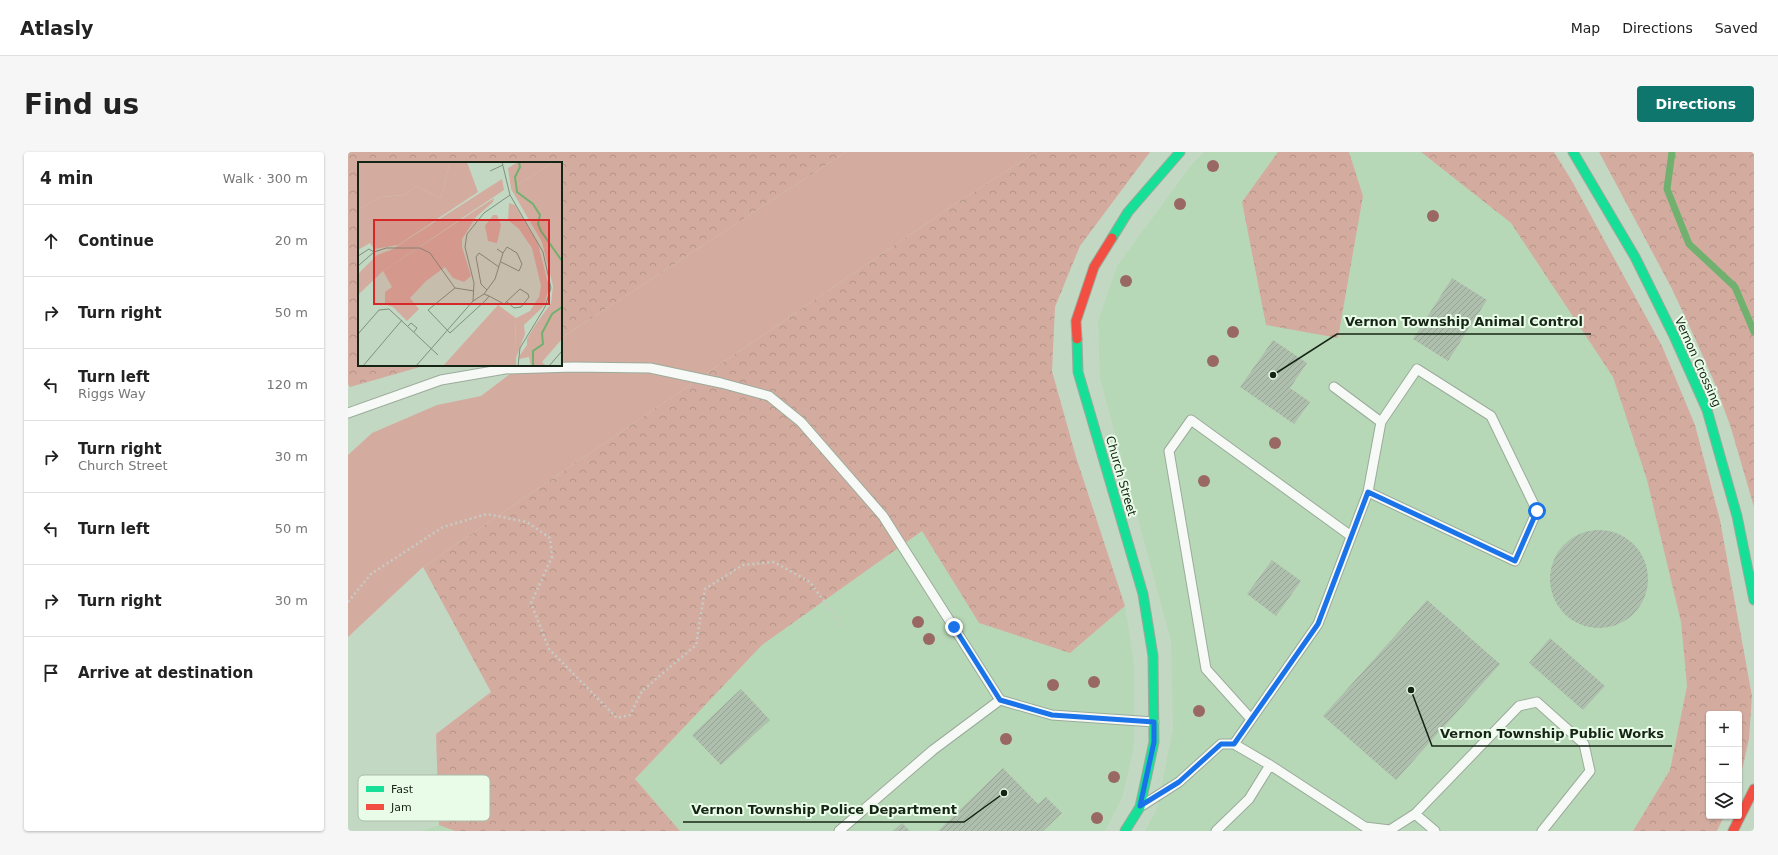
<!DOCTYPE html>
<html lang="en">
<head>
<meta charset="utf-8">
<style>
	body { margin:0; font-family:"DejaVu Sans",sans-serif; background:#f6f6f6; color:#222 }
	.controls { position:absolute; right:12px; bottom:12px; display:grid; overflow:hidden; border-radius:4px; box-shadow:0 1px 3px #0004 }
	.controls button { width:36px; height:36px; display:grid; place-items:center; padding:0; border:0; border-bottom:1px solid #e0e0e0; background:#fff; color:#222; font:20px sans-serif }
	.stop { position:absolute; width:12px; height:12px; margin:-9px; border:3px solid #1a73e8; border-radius:50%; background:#fff }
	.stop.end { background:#1a73e8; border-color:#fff; box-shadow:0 1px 4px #0008 }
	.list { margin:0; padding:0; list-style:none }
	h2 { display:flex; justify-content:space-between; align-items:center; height:52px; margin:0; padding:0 16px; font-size:17px }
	h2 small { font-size:13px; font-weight:400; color:#767676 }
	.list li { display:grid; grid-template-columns:26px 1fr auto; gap:12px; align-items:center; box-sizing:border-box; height:72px; padding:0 16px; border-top:1px solid #e0e0e0 }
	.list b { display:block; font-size:15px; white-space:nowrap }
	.list p { margin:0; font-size:13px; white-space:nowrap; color:#767676 }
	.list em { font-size:13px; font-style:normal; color:#767676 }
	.icon { flex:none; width:22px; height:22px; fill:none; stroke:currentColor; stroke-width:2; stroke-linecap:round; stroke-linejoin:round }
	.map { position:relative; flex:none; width:1406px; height:679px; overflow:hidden; border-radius:4px }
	header { display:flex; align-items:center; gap:24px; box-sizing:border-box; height:56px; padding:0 20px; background:#fff; border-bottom:1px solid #e0e0e0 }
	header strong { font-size:19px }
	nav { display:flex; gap:22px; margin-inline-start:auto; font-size:14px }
	.intro { display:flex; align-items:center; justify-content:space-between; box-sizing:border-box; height:96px; padding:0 24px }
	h1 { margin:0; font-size:28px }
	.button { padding:10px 18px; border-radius:4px; background:#0f766e; color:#fff; font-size:14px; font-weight:700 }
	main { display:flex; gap:24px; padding:0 24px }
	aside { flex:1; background:#fff; border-radius:4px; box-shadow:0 1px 3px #0004 }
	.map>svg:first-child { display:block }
</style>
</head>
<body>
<header>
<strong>Atlasly</strong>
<nav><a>Map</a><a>Directions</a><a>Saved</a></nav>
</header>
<div class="intro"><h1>Find us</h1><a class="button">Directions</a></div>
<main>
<aside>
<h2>4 min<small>Walk · 300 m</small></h2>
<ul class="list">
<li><svg class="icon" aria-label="ahead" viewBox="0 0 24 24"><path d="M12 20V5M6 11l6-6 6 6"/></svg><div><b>Continue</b></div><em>20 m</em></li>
<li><svg class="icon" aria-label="right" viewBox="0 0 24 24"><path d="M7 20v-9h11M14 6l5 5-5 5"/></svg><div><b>Turn right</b></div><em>50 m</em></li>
<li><svg class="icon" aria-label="left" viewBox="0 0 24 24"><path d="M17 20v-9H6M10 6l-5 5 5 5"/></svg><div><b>Turn left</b><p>Riggs Way</p></div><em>120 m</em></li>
<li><svg class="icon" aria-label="right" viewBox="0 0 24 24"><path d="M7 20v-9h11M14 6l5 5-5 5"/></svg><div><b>Turn right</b><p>Church Street</p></div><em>30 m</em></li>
<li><svg class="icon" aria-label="left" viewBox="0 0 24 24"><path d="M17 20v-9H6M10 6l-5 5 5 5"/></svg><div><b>Turn left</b></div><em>50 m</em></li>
<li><svg class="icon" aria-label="right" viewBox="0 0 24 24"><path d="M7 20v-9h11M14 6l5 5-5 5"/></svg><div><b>Turn right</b></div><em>30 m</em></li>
<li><svg class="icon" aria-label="arrive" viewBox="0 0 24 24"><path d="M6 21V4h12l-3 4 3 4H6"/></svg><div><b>Arrive at destination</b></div></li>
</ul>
</aside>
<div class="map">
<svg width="1406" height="679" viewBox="0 0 1406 679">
	<defs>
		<pattern id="forest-crowns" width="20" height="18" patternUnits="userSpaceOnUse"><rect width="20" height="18" fill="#d4ac9f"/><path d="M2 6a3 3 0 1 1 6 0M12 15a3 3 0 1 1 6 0" fill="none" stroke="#b59488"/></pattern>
		<pattern id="building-hatch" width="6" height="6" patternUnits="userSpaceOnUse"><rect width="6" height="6" fill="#afbfae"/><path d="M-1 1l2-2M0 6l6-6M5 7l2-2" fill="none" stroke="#96a495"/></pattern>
	</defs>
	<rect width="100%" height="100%" fill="#c3d8c3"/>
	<path fill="#b7d8b6" d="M856 0H1073L1163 71 1265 225 1299 328 1333 470 1339 534 1322 618 1285 679H797L809 657 825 576 823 489 752 226 750 169 769 114 844 12Z
		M574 378 631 471 722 500 777 454 786 511V595L774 646 757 679H332L287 627 414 493Z
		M91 673 107 679H74Z"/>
	<path fill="#d4ac9f" d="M498 0H688L601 56 75 415 0 485V303L24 281 89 253 133 244 174 213H213V186Z"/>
	<path fill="url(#forest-crowns)" d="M0 0H498L213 186V11H11V213H79L2 235 0 232Z
		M688 0H802L732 94 707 155 704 219 728 305 777 454 722 501 631 471 574 379 414 493 287 627 332 679H107L91 673 88 582 143 540 75 415 601 56Z
		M930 0H1001L1015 44 990 186 918 173 894 50Z
		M1073 0H1206L1224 29 1314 194 1347 273 1372 368 1404 544 1401 587 1391 631V562H1361V664H1376L1369 679H1285L1322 618 1339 534 1333 470 1299 328 1265 225 1163 71Z
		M1251 0H1406V355L1382 273 1365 227 1345 182 1324 137Z"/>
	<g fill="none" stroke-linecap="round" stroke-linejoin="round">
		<path stroke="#70b170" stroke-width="7" d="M1324 0 1319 37 1341 92 1387 135 1406 180"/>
	</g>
	<path fill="url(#building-hatch)" d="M1104 126 1139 148 1100 209 1065 187Z
		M925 188 959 211 942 236 962 250 946 272 892 235Z
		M1202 427a49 49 0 1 1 98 0a49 49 0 1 1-98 0Z
		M924 408 953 429 928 464 899 442Z
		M1079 448 1152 512 1048 628 975 564Z
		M1202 486 1257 534 1235 558 1181 511Z
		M393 537 422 568 373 613 344 583Z
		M655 616 690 652 698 645 714 661 695 679H590Z
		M554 671 562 679H545Z"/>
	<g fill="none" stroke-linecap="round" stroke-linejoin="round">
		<g stroke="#9bab9b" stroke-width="11">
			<path id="lane" d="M0 261 93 228 157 217 225 215 302 216 373 231 421 244 453 270 535 364 652 548 704 563 806 570
				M1020 340 1167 409 1189 359 1143 264 1069 217 1033 270
				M903 567 858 517 821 299 843 268 1003 384
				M886 592 970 472 1020 340 1033 270 986 235
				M922 613 1017 675 1042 678 1067 662 1171 554 1189 550 1236 592 1242 619 1194 679
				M795 653 831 630 873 592H886L922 613 901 647 868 679
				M1067 662 1087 679
				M491 679 585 598 652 548"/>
		</g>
		<g stroke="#9bab9b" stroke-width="11">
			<path id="fast" d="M1225 0 1287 105 1326 184 1359 258 1389 364 1406 448
				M764 86 780 60 832 0
				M729 187 730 220 795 442 805 504 806 590 792 655 777 679"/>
		</g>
		<g stroke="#9bab9b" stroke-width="11">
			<path id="jam" d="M729 187 728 169 746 115 764 86
				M1385 679 1406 637"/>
		</g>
		<path stroke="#c6cbc6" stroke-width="2.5" stroke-dasharray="2 3" stroke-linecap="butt" d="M0 450 23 422 95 375 139 362 179 370 202 386 204 405 183 451 201 497 269 566 282 563 294 539 348 493 357 437 395 413 426 410 462 430 495 475"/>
		<use href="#lane" stroke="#f6f9f6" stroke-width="9"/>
		<use href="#fast" stroke="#16e098" stroke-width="9"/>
		<use href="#jam" stroke="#f24e42" stroke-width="9"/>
	</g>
	<g fill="#9a6864">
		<circle cx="865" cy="14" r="6"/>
		<circle cx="832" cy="52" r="6"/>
		<circle cx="1085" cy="64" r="6"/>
		<circle cx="778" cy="129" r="6"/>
		<circle cx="885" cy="180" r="6"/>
		<circle cx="865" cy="209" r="6"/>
		<circle cx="927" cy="291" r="6"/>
		<circle cx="856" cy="329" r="6"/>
		<circle cx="570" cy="470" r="6"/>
		<circle cx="581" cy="487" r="6"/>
		<circle cx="746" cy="530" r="6"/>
		<circle cx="705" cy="533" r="6"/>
		<circle cx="851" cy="559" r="6"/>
		<circle cx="658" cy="587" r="6"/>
		<circle cx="766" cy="625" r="6"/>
		<circle cx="749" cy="666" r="6"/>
	</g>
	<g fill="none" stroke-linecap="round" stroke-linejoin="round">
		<path stroke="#1a73e8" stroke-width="5" d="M606 475 652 548 704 563 806 570V590L792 654 831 630 873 592H886L970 472 1020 340 1167 409 1189 359"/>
	</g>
	<g text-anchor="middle" stroke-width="4" stroke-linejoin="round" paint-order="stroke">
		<g font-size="12" fill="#162416" stroke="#e9fce8">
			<text transform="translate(1350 210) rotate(66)" y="4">Vernon Crossing</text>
			<text transform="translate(773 324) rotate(74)" y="4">Church Street</text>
		</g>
	</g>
	<g transform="translate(10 10)">
		<rect width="204" height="204" fill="#c3d8c3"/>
		<path d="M160 0H195L153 27 150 6ZM144 17 146 28 25 109 0 133V112L19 93 33 88ZM140 143 158 156 157 186 150 198 143 204H85Z" fill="#d4ac9f"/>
		<path d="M92 0H109L120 30 40 83 16 87 12 81 0 88V48L22 35 47 33 57 24 83 36ZM195 0H204V177L184 200 188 204H173L171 195 161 197 162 193 169 183V177L176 165 193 141 195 124 184 80 153 27ZM136 36 135 40 118 55 104 77V85L113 114 106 120 95 116 87 105 68 119 52 136 61 147 49 159 35 145 27 142V130L34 125 25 109ZM151 41 157 43 180 82 191 125 186 144 166 163 167 172 158 196V204H143L157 186 158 156 172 149 181 135 183 124 174 86 161 67 150 58ZM135 53H139L143 63 139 81 130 79 127 64Z" fill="#d4ac9f"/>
		<path d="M0 0H92L83 36 57 24 47 33 22 35 0 48Z" fill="#d4ac9f"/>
		<path fill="none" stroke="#70b170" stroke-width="2" d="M161 0 162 5 157 15 159 30 175 42 182 53 180 62 183 69 204 99M204 100V121M175 204V189L185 182 184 171 194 152 204 145"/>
		<path fill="none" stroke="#7e907e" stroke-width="1" d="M144 0 152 33 185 90 193 126 187 145 162 186 160 204M132 9 145 3M0 94 11 87 16 90M143 100 161 109 164 102 159 91 149 85 145 91M0 104 16 90 28 86H62L72 91 97 126 116 129M97 126 70 148 92 171 128 138 131 134 126 132M129 128 123 122 118 95 121 91 141 105M131 134 146 142 162 127 170 132 171 135 163 145 156 146 149 140M115 139 126 132 137 117 145 91 139 87M50 164 53 161 59 166 56 170M0 172 21 148 31 147 80 193M5 204 44 158M58 204 115 139 116 121 107 85 109 72 126 51 152 33M191 204 204 189"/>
		<path fill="#d62828" fill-opacity="0.15" stroke="#d62828" stroke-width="2" d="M16 58H191V142H16Z"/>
		<rect width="204" height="204" fill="none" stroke="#162416" stroke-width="2"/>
	</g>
	<rect x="10" y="623" width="132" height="46" rx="6" fill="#e9fce8" stroke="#aabba9" stroke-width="1"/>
	<rect x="18" y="634" width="18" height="6" fill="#16e098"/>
	<rect x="18" y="652" width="18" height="6" fill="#f24e42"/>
	<g font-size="11" fill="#162416">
		<text x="43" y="641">Fast</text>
		<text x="43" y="659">Jam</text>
	</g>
	<path fill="none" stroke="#162416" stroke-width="1.5" d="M925 223L989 182H1243M1063 538L1084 594H1324M656 641L616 670H335"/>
	<g fill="#162416" stroke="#e9fce8" stroke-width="1.5">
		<circle cx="925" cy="223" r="4"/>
		<circle cx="1063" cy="538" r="4"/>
		<circle cx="656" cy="641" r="4"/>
	</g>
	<g font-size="13" text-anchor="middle" font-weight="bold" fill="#162416" stroke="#e9fce8" stroke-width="4" stroke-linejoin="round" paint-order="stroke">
		<text x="1116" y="174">Vernon Township Animal Control</text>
		<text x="1204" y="586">Vernon Township Public Works</text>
		<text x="476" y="662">Vernon Township Police Department</text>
	</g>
</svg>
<div class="controls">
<button>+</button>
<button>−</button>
<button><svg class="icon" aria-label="layers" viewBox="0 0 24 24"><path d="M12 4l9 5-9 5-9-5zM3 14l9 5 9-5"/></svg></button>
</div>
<div class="stop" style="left:1189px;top:359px"></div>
<div class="stop end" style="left:606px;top:475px"></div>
</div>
</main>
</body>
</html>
